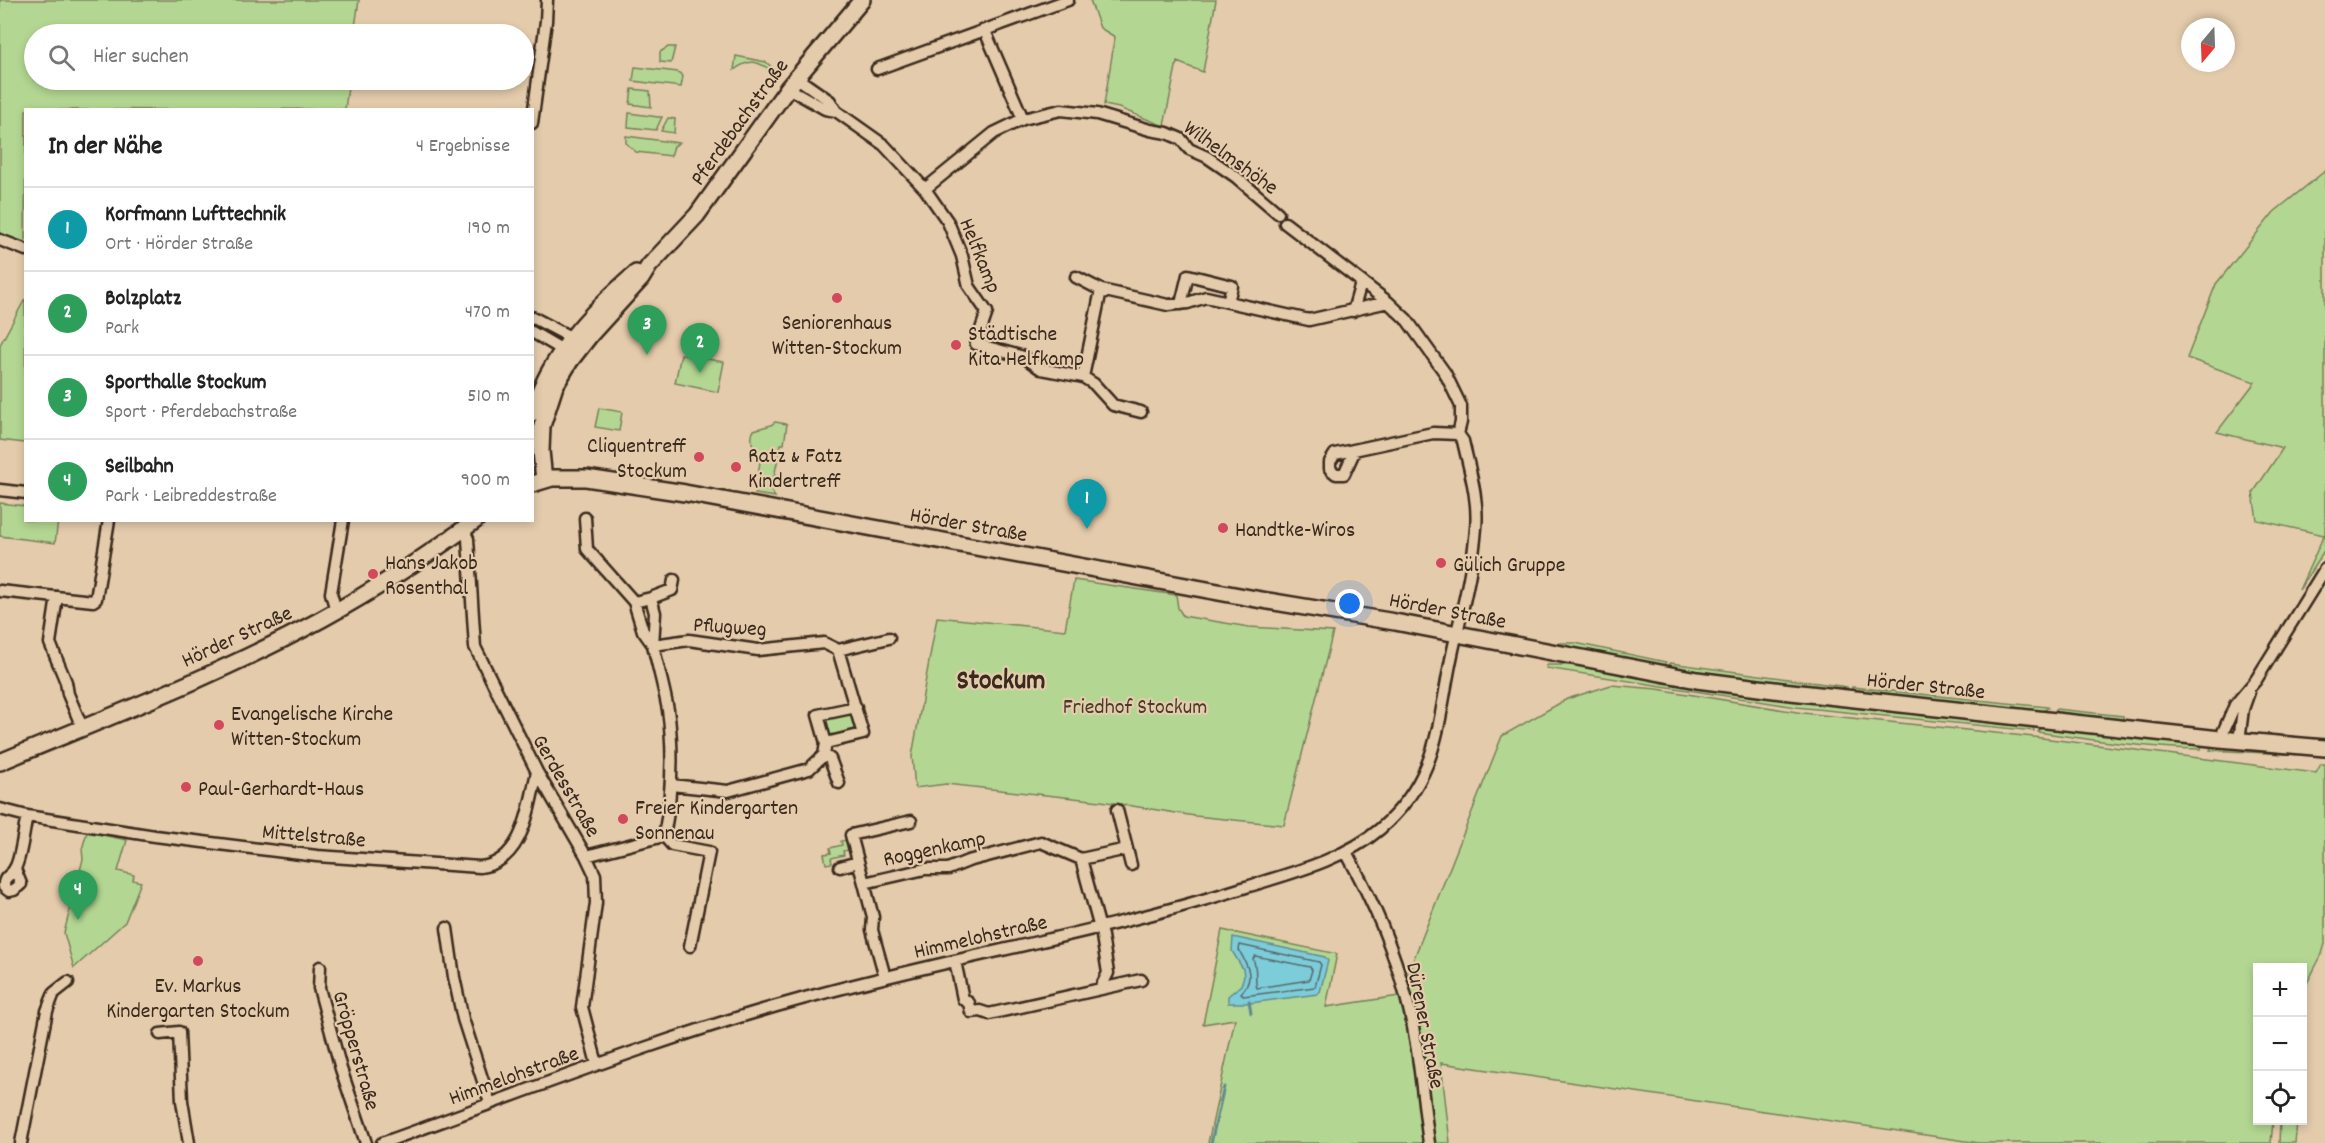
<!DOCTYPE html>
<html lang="de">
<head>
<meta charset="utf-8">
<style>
	body { margin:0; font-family:Dekko,sans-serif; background:#f2f2f2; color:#222 }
	.controls { position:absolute; right:18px; bottom:18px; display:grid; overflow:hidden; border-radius:0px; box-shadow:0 3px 9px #0003 }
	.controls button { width:54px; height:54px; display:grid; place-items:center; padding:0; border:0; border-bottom:2px solid #e0e0e0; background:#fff; color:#222; font:30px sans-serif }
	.compass { position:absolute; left:2181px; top:18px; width:54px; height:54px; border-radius:50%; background:#fff; box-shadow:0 3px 9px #0003; rotate:199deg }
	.you { position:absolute; left:1350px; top:604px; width:21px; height:21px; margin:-15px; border:4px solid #fff; border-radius:50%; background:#1a73e8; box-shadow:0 0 0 9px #1a73e833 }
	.badge { display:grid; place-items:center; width:39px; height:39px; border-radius:50%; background:#d1495b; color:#fff; font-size:20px; font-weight:700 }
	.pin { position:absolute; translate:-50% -50px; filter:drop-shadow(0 2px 3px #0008) }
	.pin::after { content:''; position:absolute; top:32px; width:21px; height:18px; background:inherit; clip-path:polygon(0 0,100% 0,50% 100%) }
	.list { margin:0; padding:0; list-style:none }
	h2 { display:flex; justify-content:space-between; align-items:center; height:78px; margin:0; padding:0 24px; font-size:26px }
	h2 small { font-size:20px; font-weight:400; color:#767676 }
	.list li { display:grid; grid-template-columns:39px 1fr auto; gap:18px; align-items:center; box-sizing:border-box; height:84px; padding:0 24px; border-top:2px solid #e0e0e0 }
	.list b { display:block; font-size:22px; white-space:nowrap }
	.list p { margin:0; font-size:20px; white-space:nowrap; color:#767676 }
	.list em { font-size:20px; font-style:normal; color:#767676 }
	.icon { flex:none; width:33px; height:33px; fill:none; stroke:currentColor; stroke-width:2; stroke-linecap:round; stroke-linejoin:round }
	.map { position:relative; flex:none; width:2325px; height:1143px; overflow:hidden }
	.search { position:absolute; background:#fff; box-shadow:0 3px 9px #0003; left:24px; top:24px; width:510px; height:66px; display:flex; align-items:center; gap:15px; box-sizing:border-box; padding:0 21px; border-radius:33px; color:#767676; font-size:22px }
	.panel { position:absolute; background:#fff; box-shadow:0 3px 9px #0003; left:24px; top:108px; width:510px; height:414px; border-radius:0px }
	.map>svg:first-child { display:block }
</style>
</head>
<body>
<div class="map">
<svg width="2325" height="1143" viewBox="0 0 2325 1143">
	<rect width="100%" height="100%" fill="#e4cbac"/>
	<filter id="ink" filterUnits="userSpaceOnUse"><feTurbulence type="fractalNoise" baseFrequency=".0167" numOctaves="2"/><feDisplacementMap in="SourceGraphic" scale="12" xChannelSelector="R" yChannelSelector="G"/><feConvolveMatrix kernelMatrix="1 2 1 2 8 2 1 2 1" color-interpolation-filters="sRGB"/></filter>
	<g filter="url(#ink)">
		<path fill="#b3d792" stroke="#778058" stroke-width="1.5" d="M0 0H359L354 34H34V80H349L345 109 26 110 25 244 0 234Z
			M1090 0H1216L1203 72 1177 62 1164 126 1119 108 1104 105 1115 37 1100 28Z
			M668 47H675L671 63 660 62V52Z
			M736 56 766 62 779 74C763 68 756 53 734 70Z
			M635 67 678 72 683 76 681 87 633 81Z
			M632 89 650 91 651 107 630 104Z
			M629 113 658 117H662L656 130 628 127Z
			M668 118 675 119 674 133 661 131Z
			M626 136 679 143 674 146 671 156 636 152 626 143Z
			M2325 171V549L2299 590 2324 535 2257 520 2253 493 2283 448 2217 432 2255 382 2187 358 2216 284 2274 212Z
			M25 299 26 443H25L0 440V345Z
			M681 354 724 362 718 392 675 383Z
			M599 408 622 412 619 431 595 427Z
			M775 422 787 424 784 444H781L771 491 775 497 755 494 757 488H760L761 485 757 484 760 461C755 452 748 439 754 430L771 425Z
			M0 503 25 506 26 520 58 521 55 543 0 536Z
			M1074 580 1176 595 1178 608 1183 616 1249 627 1333 632 1284 825 1195 816 1101 801 946 784 915 788 912 756 937 617 1065 630Z
			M1561 643H1575L1666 662 1665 666 1662 667 1556 644Z
			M1571 663 2032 723 2034 731 1796 707 1546 668 1547 665H1570Z
			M1670 663 1847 687 1848 691 1845 693 1758 683 1670 668Z
			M1611 685 1657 689 1803 713 2034 737 2316 773 2321 764H2325V944L2322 954 2303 991 2302 968H2258V1120L2273 1121 2271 1143H1979L1441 1063 1450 1143H1208L1235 1019 1203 1024 1222 930 1337 954 1326 1007 1399 996 1502 736 1567 699Z
			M1852 687 2047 707 2048 708 2041 712 1852 692Z
			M2056 709 2123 716V719L2059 714 2055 711Z
			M850 712 855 731 830 737 826 718Z
			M2042 724 2122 737 2202 746 2201 749C2146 748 2093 740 2038 732Z
			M2211 747 2302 753V755L2210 750Z
			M87 832 127 840 118 871 134 875 133 880 141 882 125 922 74 968 64 933 83 859 82 849Z
			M847 840 849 850 843 851 844 855 831 858 832 863 826 864 824 854 831 853 830 848 842 845 841 841Z
			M2280 1121H2297L2295 1143H2279Z"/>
		<path fill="#7dccda" stroke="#638b8f" stroke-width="1.5" d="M1233 937 1325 957 1328 961 1320 992 1318 994 1250 1003H1228V996L1241 985 1244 976 1243 969 1232 951Z"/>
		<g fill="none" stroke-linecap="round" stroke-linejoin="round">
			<path stroke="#556b69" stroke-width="1.5" d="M1240 945 1319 962 1321 965 1315 987 1243 996 1241 993C1256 979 1247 964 1239 950Z
				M1255 956 1310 967 1312 970 1309 980 1257 988C1254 981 1258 969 1253 959Z"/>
			<path stroke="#638b8f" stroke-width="3" d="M1249 1001 1251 1013
				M1211 1143 1224 1087"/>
			<g stroke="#3b2a1e" stroke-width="15">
				<path id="street" d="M985 31 1023 119
					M877 69 1068 0
					M797 78 830 101 836 111 884 145 925 189 948 222 962 256 969 286 987 312 976 344 1024 357 1041 369 1083 377 1094 384 1113 405 1141 412
					M788 88 825 109 836 111
					M532 123 546 21 547 0
					M925 189 994 133 1023 119 1061 110 1097 114 1150 130 1167 133 1181 139 1189 149 1207 157 1236 177 1278 213
					M0 240 26 250
					M1076 277 1101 290 1168 305 1188 303 1206 297 1309 320 1388 302
					M1181 304 1188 275 1232 286 1228 302
					M1353 311 1361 283
					M532 317 572 338
					M532 332 563 350
					M1083 377 1101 290
					M1355 450 1344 474H1336L1330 469V462L1335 454 1433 433 1458 434
					M0 490 26 493
					M585 518 587 549 634 602 643 631 653 645
					M464 530 468 539 475 647 537 772 586 856 595 875 596 903 582 1007 597 1064
					M0 591 93 601 96 599 109 520
					M57 597 50 643 66 682 68 694 82 727
					M651 598 672 590 674 580
					M634 602 651 598 655 613 653 645
					M336 611 331 593 343 520
					M2220 739 2235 705 2256 680 2325 569
					M2239 741 2243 709 2249 692
					M826 743 818 715 856 707
					M824 755 830 759 839 783
					M671 785 728 791 809 769 824 755 826 743 863 734 838 650
					M0 809 27 816 155 836 243 847 317 856 480 867C524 862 529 806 537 772
					M911 821 851 835 864 883 925 869H948L968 861 1041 842 1081 859 1102 936 1108 973 1100 989
					M664 836 672 845 709 852 690 946
					M1127 849 1131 865
					M1346 852C1371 897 1393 947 1406 997 1419 1044 1422 1094 1429 1143
					M586 856 664 836C672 794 674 752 668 710 664 688 658 667 653 645L689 640 758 650 824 643 838 650 889 638
					M1081 859 1127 849 1117 810
					M840 867 858 862
					M15 869 21 884 14 890 9 891 4 887C3 875 11 877 15 868 21 859 24 828 27 816
					M864 883 873 917 872 930 885 977
					M447 928 454 977 463 1019 490 1103
					M955 961 963 999 969 1003 971 1012 980 1011 989 1014 1141 980
					M320 967 319 988 341 1069 366 1143
					M160 1034 179 1032 182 1101 189 1143
					M21 1143 47 1011 54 993 68 982
					M382 1143C520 1094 656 1039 798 1000 947 958 1099 934 1246 887 1291 873 1344 860 1380 829 1441 776 1437 721 1453 650 1462 610 1473 569 1476 528 1479 499 1469 468 1463 441L1458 434 1461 422V406L1445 373 1407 320 1388 302 1285 223"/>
			</g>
			<g stroke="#3b2a1e" stroke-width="20">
				<path id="secondary" d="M532 413C549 355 591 312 636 273
					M544 480 541 451 542 426 555 386 570 361 591 334 641 279 649 266 697 215 788 88 862 0
					M532 484 552 478H586L685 493 1256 599 1395 622 1697 680 1782 691 2220 739 2325 748
					M0 762C108 717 219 675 322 619 375 590 427 556 476 520"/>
			</g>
			<use href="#street" stroke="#e4cbac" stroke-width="10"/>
			<use href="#secondary" stroke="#e4cbac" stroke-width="15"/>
		</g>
	</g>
	<g fill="#d1495b" stroke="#e4cbac" stroke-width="2">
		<circle cx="837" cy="298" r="6"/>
		<circle cx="956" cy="345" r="6"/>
		<circle cx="699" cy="457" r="6"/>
		<circle cx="736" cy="467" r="6"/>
		<circle cx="1223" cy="528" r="6"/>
		<circle cx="1441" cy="563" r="6"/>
		<circle cx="373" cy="574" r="6"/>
		<circle cx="219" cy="725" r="6"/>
		<circle cx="186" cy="787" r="6"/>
		<circle cx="623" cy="819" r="6"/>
		<circle cx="198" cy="961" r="6"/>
	</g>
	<g text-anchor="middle" stroke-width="4.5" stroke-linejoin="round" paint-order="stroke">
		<g font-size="22" fill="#3b2a1e" stroke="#e4cbac">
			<text transform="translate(738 121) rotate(-54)" y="8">Pferdebachstraße</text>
			<text transform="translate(1232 156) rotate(36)" y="8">Wilhelmshöhe</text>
			<text transform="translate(982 255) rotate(68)" y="8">Helfkamp</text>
			<text transform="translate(969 523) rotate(10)" y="8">Hörder Straße</text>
			<text transform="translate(1448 609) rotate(11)" y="8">Hörder Straße</text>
			<text transform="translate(730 625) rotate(4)" y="8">Pflugweg</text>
			<text transform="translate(236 635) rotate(-25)" y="8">Hörder Straße</text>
			<text transform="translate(1926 684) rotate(6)" y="8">Hörder Straße</text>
			<text transform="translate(568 785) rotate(60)" y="8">Gerdesstraße</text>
			<text transform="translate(314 834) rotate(5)" y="8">Mittelstraße</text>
			<text transform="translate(934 847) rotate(-12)" y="8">Roggenkamp</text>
			<text transform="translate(980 935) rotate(-13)" y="8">Himmelohstraße</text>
			<text transform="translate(1427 1025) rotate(79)" y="8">Dürener Straße</text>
			<text transform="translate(358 1050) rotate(74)" y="8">Gröpperstraße</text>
			<text transform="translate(513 1074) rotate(-20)" y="8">Himmelohstraße</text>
		</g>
		<g font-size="22" fill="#3b2a1e" stroke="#e4cbac" text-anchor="start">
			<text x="837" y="329" text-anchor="middle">Seniorenhaus<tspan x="837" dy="25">Witten-Stockum</tspan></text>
			<text x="968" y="340">Städtische<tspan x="968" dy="25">Kita Helfkamp</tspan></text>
			<text x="687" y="452" text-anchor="end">Cliquentreff<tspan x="687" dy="25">Stockum</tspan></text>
			<text x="748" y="462">Ratz &amp; Fatz<tspan x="748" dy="25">Kindertreff</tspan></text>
			<text x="1235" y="536">Handtke-Wiros</text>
			<text x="385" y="569">Hans Jakob<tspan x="385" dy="25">Rosenthal</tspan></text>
			<text x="1453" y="571">Gülich Gruppe</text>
			<text x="231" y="720">Evangelische Kirche<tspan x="231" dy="25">Witten-Stockum</tspan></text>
			<text x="198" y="795">Paul-Gerhardt-Haus</text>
			<text x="635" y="814">Freier Kindergarten<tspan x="635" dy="25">Sonnenau</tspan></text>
			<text x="198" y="992" text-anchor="middle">Ev. Markus<tspan x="198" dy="25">Kindergarten Stockum</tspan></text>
		</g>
		<g font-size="22" fill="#473b2a" stroke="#e4cbac">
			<text x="1135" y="713">Friedhof Stockum</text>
		</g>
		<g font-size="28" font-weight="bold" fill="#3b2a1e" stroke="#e4cbac">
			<text x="1001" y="688">Stockum</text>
		</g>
	</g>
</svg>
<div class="controls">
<button>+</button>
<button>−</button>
<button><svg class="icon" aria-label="locate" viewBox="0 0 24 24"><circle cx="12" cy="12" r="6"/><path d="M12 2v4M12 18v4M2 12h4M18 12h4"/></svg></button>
</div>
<svg class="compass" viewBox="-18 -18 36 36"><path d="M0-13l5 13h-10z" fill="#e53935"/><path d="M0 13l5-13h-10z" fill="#767676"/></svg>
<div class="you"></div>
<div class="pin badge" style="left:1087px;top:529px;background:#0f9aa8">1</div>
<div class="pin badge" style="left:700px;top:373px;background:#2e9e5b">2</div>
<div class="pin badge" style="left:647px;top:355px;background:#2e9e5b">3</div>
<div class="pin badge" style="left:78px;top:920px;background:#2e9e5b">4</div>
<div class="search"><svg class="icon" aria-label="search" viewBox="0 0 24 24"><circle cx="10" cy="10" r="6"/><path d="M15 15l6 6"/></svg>Hier suchen</div>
<section class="panel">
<h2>In der Nähe<small>4 Ergebnisse</small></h2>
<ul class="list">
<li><span class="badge" style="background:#0f9aa8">1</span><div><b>Korfmann Lufttechnik</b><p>Ort · Hörder Straße</p></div><em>190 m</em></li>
<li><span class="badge" style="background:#2e9e5b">2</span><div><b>Bolzplatz</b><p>Park</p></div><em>470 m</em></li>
<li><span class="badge" style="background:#2e9e5b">3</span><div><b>Sporthalle Stockum</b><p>Sport · Pferdebachstraße</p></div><em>510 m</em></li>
<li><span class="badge" style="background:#2e9e5b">4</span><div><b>Seilbahn</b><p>Park · Leibreddestraße</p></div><em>900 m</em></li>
</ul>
</section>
</div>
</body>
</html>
